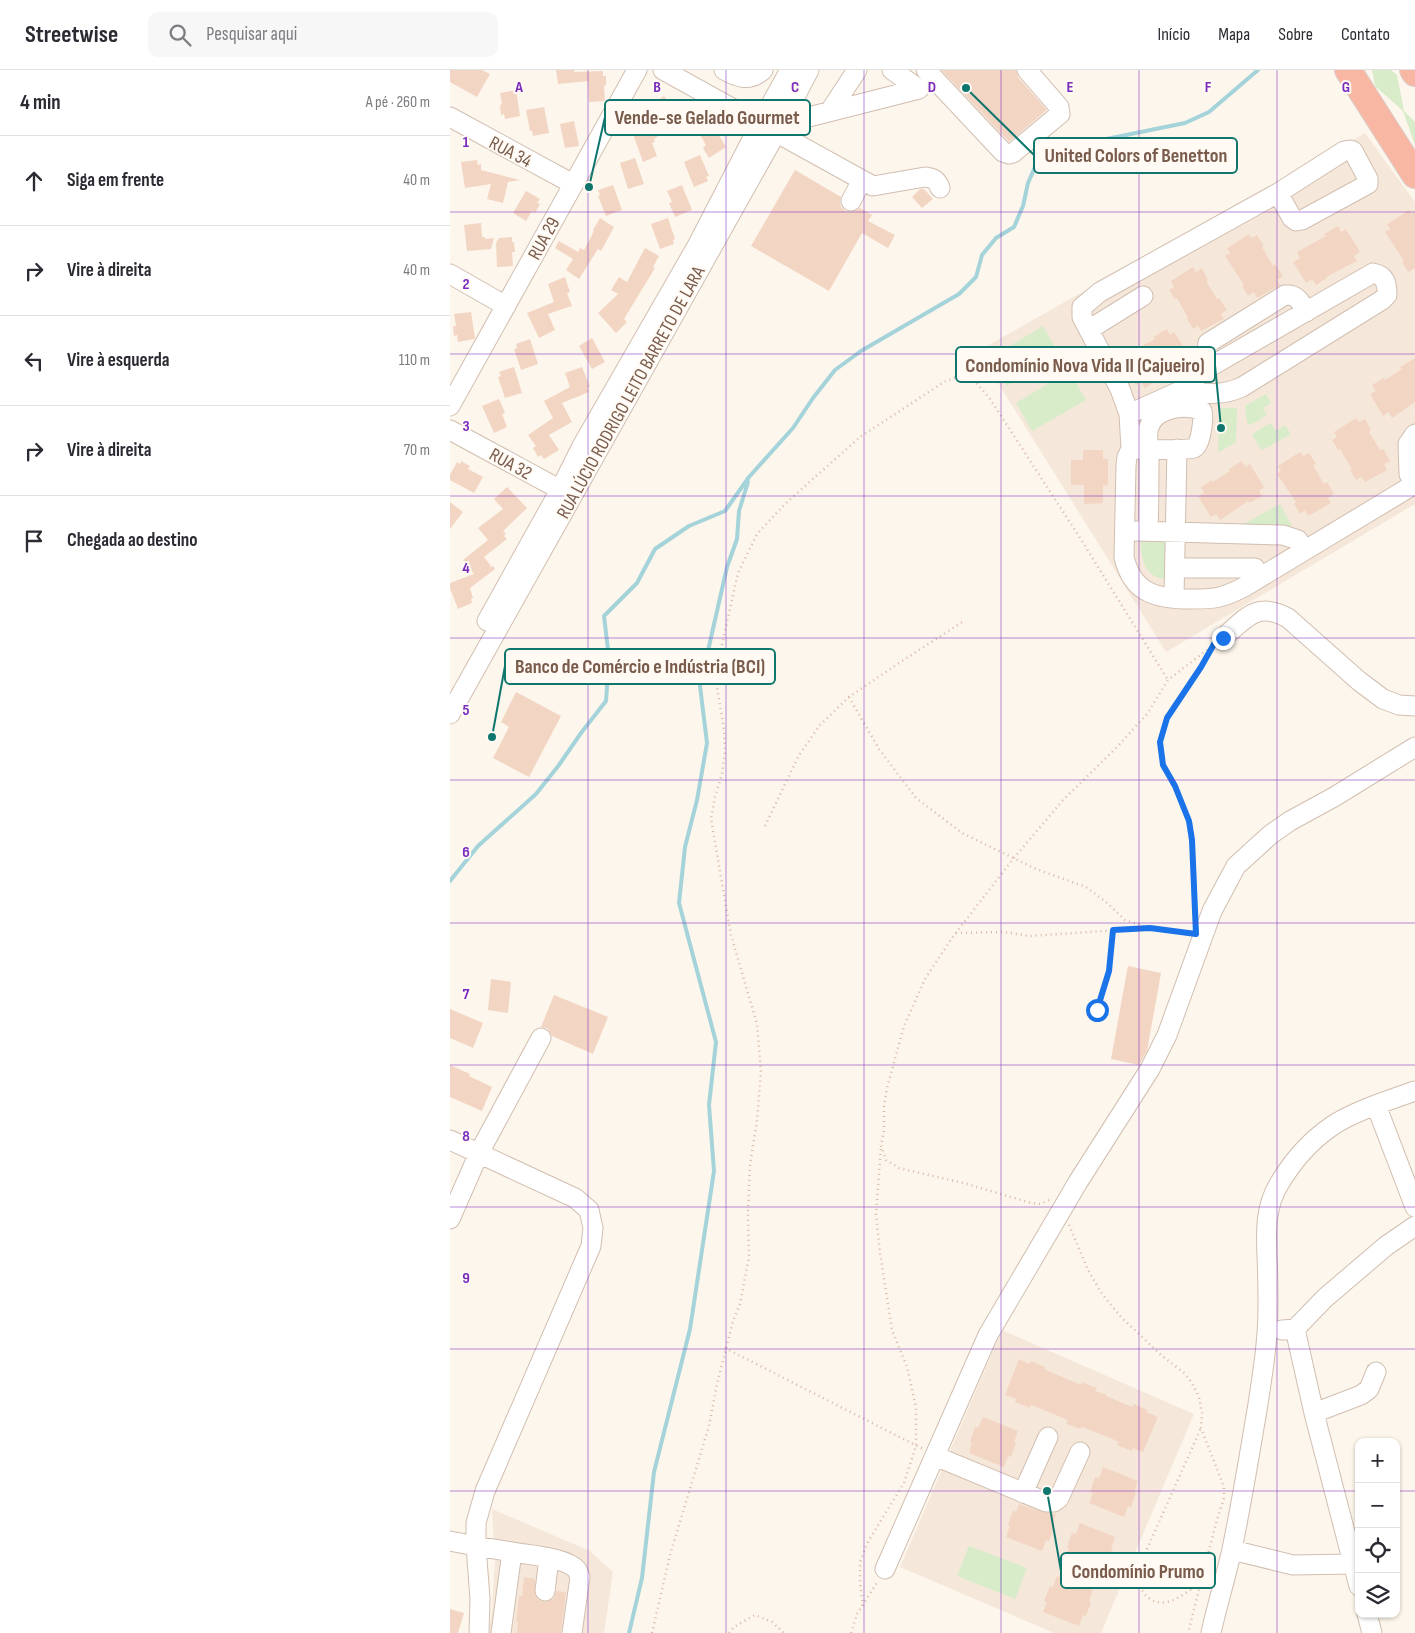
<!DOCTYPE html>
<html lang="pt">
<head>
<meta charset="utf-8">
<style>
	body { margin:0; font-family:"Sofia Sans Condensed",sans-serif; background:#f7f7f7; color:#2b2b33 }
	.controls { position:absolute; right:15px; bottom:15px; display:grid; overflow:hidden; border-radius:10px; box-shadow:0 1px 4px #0004 }
	.controls button { width:45px; height:45px; display:grid; place-items:center; padding:0; border:0; border-bottom:1px solid #e1e1e2; background:#fff; color:#2b2b33; font:25px sans-serif }
	.stop { position:absolute; width:15px; height:15px; margin:-11px; border:4px solid #1a73e8; border-radius:50%; background:#fff }
	.stop.end { background:#1a73e8; border-color:#fff; box-shadow:0 1px 5px #0008 }
	.list { margin:0; padding:0; list-style:none }
	h2 { display:flex; justify-content:space-between; align-items:center; height:65px; margin:0; padding:0 20px; font-size:21px }
	h2 small { font-size:16px; font-weight:400; color:#7c7c81 }
	.list li { display:grid; grid-template-columns:32px 1fr auto; gap:15px; align-items:center; box-sizing:border-box; height:90px; padding:0 20px; border-top:1px solid #e1e1e2 }
	.list b { display:block; font-size:19px; white-space:nowrap }
	.list em { font-size:16px; font-style:normal; color:#7c7c81 }
	.icon { flex:none; width:28px; height:28px; fill:none; stroke:currentColor; stroke-width:2; stroke-linecap:round; stroke-linejoin:round }
	.map { position:relative; flex:none; width:965px; height:1563px; overflow:hidden }
	header { display:flex; align-items:center; gap:30px; box-sizing:border-box; height:70px; padding:0 25px; background:#fff; border-bottom:1px solid #e1e1e2 }
	header strong { font-size:24px }
	nav { display:flex; gap:28px; margin-inline-start:auto; font-size:18px }
	.search { width:350px; height:45px; background:#f7f7f7; display:flex; align-items:center; gap:12px; box-sizing:border-box; padding:0 18px; border-radius:10px; color:#7c7c81; font-size:19px }
	main { display:flex }
	aside { flex:1; background:#fff }
	.map>svg:first-child { display:block }
</style>
</head>
<body>
<header>
<strong>Streetwise</strong>
<div class="search"><svg class="icon" aria-label="search" viewBox="0 0 24 24"><circle cx="10" cy="10" r="6"/><path d="M15 15l6 6"/></svg>Pesquisar aqui</div>
<nav><a>Início</a><a>Mapa</a><a>Sobre</a><a>Contato</a></nav>
</header>
<main>
<aside>
<h2>4 min<small>A pé · 260 m</small></h2>
<ul class="list">
<li><svg class="icon" aria-label="ahead" viewBox="0 0 24 24"><path d="M12 20V5M6 11l6-6 6 6"/></svg><div><b>Siga em frente</b></div><em>40 m</em></li>
<li><svg class="icon" aria-label="right" viewBox="0 0 24 24"><path d="M7 20v-9h11M14 6l5 5-5 5"/></svg><div><b>Vire à direita</b></div><em>40 m</em></li>
<li><svg class="icon" aria-label="left" viewBox="0 0 24 24"><path d="M17 20v-9H6M10 6l-5 5 5 5"/></svg><div><b>Vire à esquerda</b></div><em>110 m</em></li>
<li><svg class="icon" aria-label="right" viewBox="0 0 24 24"><path d="M7 20v-9h11M14 6l5 5-5 5"/></svg><div><b>Vire à direita</b></div><em>70 m</em></li>
<li><svg class="icon" aria-label="arrive" viewBox="0 0 24 24"><path d="M6 21V4h12l-3 4 3 4H6"/></svg><div><b>Chegada ao destino</b></div></li>
</ul>
</aside>
<div class="map">
<svg width="965" height="1563" viewBox="0 0 965 1563">
	<rect width="100%" height="100%" fill="#fdf6ec"/>
	<path fill="#f5e8da" d="M915 63 965 132V434L716 582 528 281Z
		M552 1260 744 1344 651 1563H604L450 1497Z
		M42 1439 140 1481 163 1502 154 1563H39L42 1539 45 1490Z"/>
	<path fill="#d8ecc9" d="M922 0H941L947 5 954 41 965 52V75L953 41 925 16Z
		M593 256 610 285 557 316 540 288Z
		M619 301 636 330 582 361 566 333Z
		M816 324 821 333 813 338 817 345 801 355 798 354 797 352 795 336Z
		M769 338H787L786 372 768 383Z
		M821 353 826 361 835 355 841 364 813 380 809 377 802 364Z
		M830 434 842 456 792 455Z
		M691 465 719 466 717 509C693 509 690 484 691 465Z
		M519 1476 577 1498 565 1529 507 1506Z"/>
	<g fill="none" stroke-linecap="round" stroke-linejoin="round">
		<path stroke="#a5d3da" stroke-width="4" d="M0 811 28 776 86 724 109 695 131 663 156 631 159 588 154 546 187 513 205 479 239 456 275 441 299 407 343 358 363 328 385 300 411 281 509 224 526 207 532 185 546 168 564 157 573 136 578 113 588 90 607 79 735 53 759 42 808 0
			M179 1563 192 1508 204 1402 240 1259 264 1101 259 1035 266 972 229 833 235 777 247 730 257 673 250 616 277 497 287 469 289 441 298 412"/>
	</g>
	<path fill="#f3d5c3" d="M0 0H32L40 4 27 27 0 12Z
		M106 0H124V2L153 1V6H156V15L154 16 155 31 139 32 138 11 108 14Z
		M491 0H566L568 7 597 40 559 72Z
		M66 20 70 46 55 49 54 44 51 45 50 35 52 34 50 23Z
		M214 26 217 30 219 29 225 37 222 39 230 51 204 69 205 72 202 73 207 86 193 92 183 64 214 53 202 35Z
		M94 37 99 63 83 66 82 61H80L76 40Z
		M124 51 129 76 115 78 110 54Z
		M262 54 276 77 259 88 253 78 256 75 249 63Z
		M250 85 259 106 256 107 258 111 244 117 234 92Z
		M185 88 194 114 178 119 170 93Z
		M27 90 28 95 31 94V100L70 110 58 112 53 133 37 129 41 114 15 118 11 92Z
		M345 100 391 127 390 132 391 137 395 141 402 142 410 138 422 145 418 151 445 165 438 178 412 163 379 221 301 176Z
		M163 115 172 140 156 146 148 126 150 125 148 120Z
		M232 115 242 140 225 147 219 133 222 132 217 121Z
		M470 119H474L483 129 472 138 462 127Z
		M76 121 90 129 87 133 90 134 85 143 82 141 76 151 63 143Z
		M959 140 961 144 965 142V198L958 202 952 192 954 191 935 162 940 159 937 154Z
		M150 148 164 157 151 181 148 179 129 209 116 200 123 189 105 178 109 171 128 182 130 178 134 180 144 161 143 160Z
		M218 148 225 169 223 170 224 174 210 179 201 154Z
		M31 153 32 167H35V169L44 168 41 179 17 181 14 155Z
		M888 156 891 162 896 159 910 182 904 186 907 191 876 207 877 208 866 215 862 209 856 213 843 192 850 188 847 182 876 166 874 164Z
		M799 164 801 168 807 165 814 176 812 177 823 196 825 194 833 206 827 210 830 215 807 228 804 222 798 226 792 216 794 215 775 186 780 183 777 178Z
		M62 167V172H64L65 182H62L63 196 47 197 46 173 49 168Z
		M195 178 209 186 203 197 205 198 174 249 177 252 166 263 148 243 168 224 161 220 169 207 177 212Z
		M743 197 746 202 752 198 758 210 756 211 767 229 769 228 777 240 771 244 774 249 751 261 748 256 743 259 737 249 738 248 727 228 725 229 719 220 724 217 721 211Z
		M115 207 120 222 117 223 122 236 98 244 105 260 89 268 77 243 104 232 98 214Z
		M21 242 25 268 24 269 8 272 7 265 4 266 3 256H6L4 244Z
		M717 259 720 265 724 262 739 285 733 289 736 294 724 301 723 299 695 318 691 312 686 315 673 294 679 290 675 285 705 269 703 267Z
		M142 268 155 292 142 299 129 276Z
		M80 269 88 294 71 300 64 279 67 278 66 274Z
		M965 288V332L942 348 938 342 933 346 920 324 926 321 922 315 934 308 935 310 952 299 950 297Z
		M64 297 72 323 55 328 48 307 51 306 49 302Z
		M132 297 140 317 137 318 139 322 112 333 122 352 99 365 109 380 94 389 91 385 88 387 83 378 86 376 78 365 103 348 94 331 120 317 115 303Z
		M49 329 55 343 52 344 57 357 44 363 32 336Z
		M906 348 909 352 915 349 921 360 919 362 930 380 933 379 940 391 934 394 937 400 915 412 911 407 906 410 900 400 902 399 890 379 888 380 882 370 887 367 884 362Z
		M633 380H653V389H658V416L653 415V433L634 434V415H621V390H633Z
		M850 382 853 386 859 383 866 394 863 395 874 414 877 412 884 424 878 428 881 433 858 446 855 440 850 444 844 434 846 432 827 404 831 401 828 396Z
		M11 391 20 396 18 399 33 407 24 423 0 410V405L7 392 10 394Z
		M792 391 796 397 800 394 814 417 809 421 812 426 799 433 798 431 770 450 766 444 761 447 748 426 754 423 751 417 762 410 763 412 780 401 779 399Z
		M57 417 77 438 53 461 56 464 54 466 57 469 34 487 41 496 39 498 43 496 45 499 20 518 23 528 21 529 22 533 8 539 0 518V513L24 504 13 490 38 470 28 458 53 439 44 429Z
		M0 432 13 442 0 459Z
		M66 622 111 646 79 707 43 688 59 657 51 652Z
		M678 896 711 903 697 981 689 995 661 989Z
		M41 909 61 912 58 943 38 940Z
		M104 925 158 947 143 984 102 966 97 958 91 957Z
		M0 939 33 953 23 978 0 968Z
		M0 995 20 1004 19 1006 42 1017 32 1041 0 1027Z
		M569 1289 580 1294 581 1291 595 1297 594 1299 605 1304 631 1315 632 1312 647 1318 645 1321 657 1325 656 1326 682 1337 684 1334 698 1340 696 1342 708 1347 693 1382 683 1378 682 1381 667 1375 669 1372 658 1367 632 1357 631 1359 616 1354 618 1350 581 1335 580 1338 565 1332 566 1329 555 1325Z
		M533 1347 568 1361 564 1372 566 1373 561 1387 558 1386 554 1397 519 1383 522 1373 520 1372 525 1357 528 1358Z
		M653 1397 688 1411 684 1422 686 1423 681 1437 678 1436 674 1447 639 1433 643 1423 640 1422 645 1407 649 1408Z
		M569 1434 592 1442 606 1444 602 1456 604 1457 599 1471 596 1470 592 1481 556 1467 560 1456 558 1455 563 1440 566 1442Z
		M630 1453 665 1467 661 1478 663 1479 658 1493 655 1492 651 1503 615 1489 619 1478 617 1477 622 1463 626 1464Z
		M607 1506 643 1520 639 1531 641 1532 636 1546 633 1545 629 1556 593 1542 597 1532 594 1531 600 1516 603 1517Z
		M74 1507 85 1509V1525L88 1530 93 1532 99 1531 104 1528 106 1521 116 1522 111 1563H67L68 1552H66L69 1526H72Z
		M0 1539 14 1543 8 1563H0Z"/>
	<g fill="none" stroke-linecap="round" stroke-linejoin="round">
		<g stroke="#d1beb0" stroke-width="21">
			<path id="minor" d="M213 0 423 116 475 107C484 108 487 110 490 118
				M274 0C288 8 300 12 313 0
				M476 0 553 82 559 84 563 83 610 44 609 37 577 0
				M380 41 407 0
				M0 47 123 114
				M331 54 469 19 442 0
				M828 123 842 148 846 151 852 150 918 114V109L903 81 900 80 894 81 828 123 650 222 632 237V247L670 319 679 344 681 379 677 387 676 395 674 487C682 521 703 528 734 529 762 529 769 530 794 517L965 414 959 404 958 374 965 364
				M401 131 412 110
				M0 204 56 236
				M640 259 693 226
				M758 298 756 285 758 273 835 225C848 224 850 232 856 242
				M0 336 187 0
				M679 344 730 321 758 298 923 203C935 205 937 213 937 225L932 230 792 317C770 327 753 323 730 321
				M0 360 120 425
				M681 379C693 379 736 381 744 378 751 375 754 348 752 341 736 333 705 338 699 357 696 365 699 376 699 384 699 410 699 436 698 461
				M686 461 833 465 848 470 854 480
				M725 498H805
				M724 528 727 379
				M37 551 110 420 132 376 247 176 310 54 340 0
				M773 568C796 548 807 531 838 548L909 611 933 629 949 635 965 636
				M0 644 326 63 359 0
				M926 1035 965 1137
				M0 1070 125 1128 139 1140 143 1158 141 1176 35 1421 26 1453V1476L0 1471
				M0 1149 29 1083 91 968
				M845 1259 864 1343 909 1516
				M832 1260 845 1259 875 1228 936 1176 965 1156
				M864 1343 911 1325 919 1319 926 1302
				M485 1386 596 1432H604L609 1428 630 1382
				M573 1423 598 1367
				M782 1480 843 1495 902 1494
				M435 1499 538 1265 628 1112 700 999 717 965 762 841 786 796 820 765 840 751 884 727 965 677
				M95 1521 99 1488
				M917 1544 922 1563
				M29 1563 30 1529 26 1476 62 1482
				M51 1563 62 1482C78 1485 116 1487 127 1500 128 1502 129 1505 130 1507L122 1563
				M761 1563C767 1535 776 1507 782 1479 792 1431 800 1382 808 1334 813 1301 818 1270 818 1236 818 1220 818 1204 817 1187 816 1162 815 1137 829 1114 842 1092 860 1071 882 1056 904 1041 940 1030 965 1021"/>
		</g>
		<g stroke="#dad1cd" stroke-width="28">
			<path id="highway" d="M898 0 965 105
				M963 0 965 3"/>
		</g>
		<path stroke="#d9b8a5" stroke-width="2.5" stroke-dasharray="1 4" stroke-linecap="butt" d="M399 627 429 679 466 728 512 763 586 799 636 817 656 832 675 850 700 858 739 863
			M315 756 349 685 370 655 399 627 455 589 514 551
			M745 842 742 770 739 751 725 715 713 695 710 672 717 648 751 597 762 578
			M506 863 554 862 580 866 698 858
			M647 940 659 901 663 860
			M599 1130 590 1134 581 1133 517 1114 449 1098 436 1090 431 1075 434 1061V1036L437 1018 454 956 475 909 502 868 563 789 613 730 668 676 697 644 718 610 762 576
			M619 1155 638 1200 652 1224 671 1247 711 1285 734 1303 742 1313 749 1327 752 1343 751 1358 774 1417V1428L766 1453 738 1563
			M275 1278 473 1379
			M749 1514C740 1520 729 1529 717 1532 697 1536 686 1516 688 1499L751 1358
			M413 1536 410 1513V1492L419 1470 454 1413 466 1376V1337L457 1297 442 1260 430 1183 426 1144 431 1077
			M202 1563 220 1485 259 1356 267 1314 283 1251 290 1234 299 1187 298 1143 300 1095 307 1050 311 1002 307 954 281 865 261 749 265 727 272 704 275 682 274 659 266 612 269 588 288 503 307 464 336 433 410 367 494 312 509 306 524 310 540 329 632 471 718 610
			M279 1563 284 1557 305 1545 322 1552 334 1563
			M401 1563 407 1544 428 1511"/>
		<use href="#minor" stroke="#fff" stroke-width="19"/>
		<use href="#highway" stroke="#f7b7a3" stroke-width="26"/>
	</g>
	<g fill="none" stroke-linecap="round" stroke-linejoin="round">
		<path stroke="#1a73e8" stroke-width="6" d="M647 940 659 901 663 860 700 858 746 864 742 770 739 751 725 716 713 695 710 672 717 648 751 597 764 574 773 568"/>
	</g>
	<path fill="none" stroke="#7b2cbf" stroke-width="1" stroke-opacity="0.55" d="M138 0V1563M276 0V1563M414 0V1563M551 0V1563M689 0V1563M827 0V1563M0 142H965M0 284H965M0 426H965M0 568H965M0 710H965M0 853H965M0 995H965M0 1137H965M0 1279H965M0 1421H909M946 1421H965"/>
	<g text-anchor="middle" stroke-width="4" stroke-linejoin="round" paint-order="stroke">
		<g font-size="19" fill="#7a5c4d" stroke="#fffaf3">
			<text transform="translate(61 81) rotate(28)" y="7">RUA 34</text>
			<text transform="translate(93 168) rotate(-61)" y="7">RUA 29</text>
			<text transform="translate(180 322) rotate(-61)" y="7">RUA LÚCIO RODRIGO LEITO BARRETO DE LARA</text>
			<text transform="translate(61 393) rotate(29)" y="7">RUA 32</text>
		</g>
	</g>
	<g font-size="16" text-anchor="middle" font-weight="bold" fill="#7b2cbf" stroke="#fffaf3" stroke-width="4" stroke-linejoin="round" paint-order="stroke">
		<text x="69" y="22">A</text>
		<text x="207" y="22">B</text>
		<text x="345" y="22">C</text>
		<text x="482" y="22">D</text>
		<text x="620" y="22">E</text>
		<text x="758" y="22">F</text>
		<text x="896" y="22">G</text>
		<text x="16" y="77">1</text>
		<text x="16" y="219">2</text>
		<text x="16" y="361">3</text>
		<text x="16" y="503">4</text>
		<text x="16" y="645">5</text>
		<text x="16" y="787">6</text>
		<text x="16" y="929">7</text>
		<text x="16" y="1071">8</text>
		<text x="16" y="1213">9</text>
	</g>
	<path fill="none" stroke="#0f766e" stroke-width="2" d="M139 117L155 47M516 18L584 85M771 358L765 295M42 667L55 596M597 1421L611 1501"/>
	<g fill="#0f766e" stroke="#fffaf3" stroke-width="2">
		<circle cx="139" cy="117" r="5"/>
		<circle cx="516" cy="18" r="5"/>
		<circle cx="771" cy="358" r="5"/>
		<circle cx="42" cy="667" r="5"/>
		<circle cx="597" cy="1421" r="5"/>
	</g>
	<g fill="#fffaf3" stroke="#0f766e" stroke-width="2">
		<rect x="155" y="30" width="205" height="35" rx="5"/>
		<rect x="584" y="68" width="203" height="35" rx="5"/>
		<rect x="506" y="277" width="259" height="35" rx="5"/>
		<rect x="55" y="579" width="270" height="35" rx="5"/>
		<rect x="611" y="1483" width="154" height="35" rx="5"/>
	</g>
	<g font-size="20" text-anchor="middle" font-weight="bold" fill="#7a5c4d">
		<text x="257" y="54">Vende-se Gelado Gourmet</text>
		<text x="686" y="92">United Colors of Benetton</text>
		<text x="635" y="302">Condomínio Nova Vida II (Cajueiro)</text>
		<text x="190" y="603">Banco de Comércio e Indústria (BCI)</text>
		<text x="688" y="1508">Condomínio Prumo</text>
	</g>
</svg>
<div class="controls">
<button>+</button>
<button>−</button>
<button><svg class="icon" aria-label="locate" viewBox="0 0 24 24"><circle cx="12" cy="12" r="6"/><path d="M12 2v4M12 18v4M2 12h4M18 12h4"/></svg></button>
<button><svg class="icon" aria-label="layers" viewBox="0 0 24 24"><path d="M12 4l9 5-9 5-9-5zM3 14l9 5 9-5"/></svg></button>
</div>
<div class="stop" style="left:647px;top:940px"></div>
<div class="stop end" style="left:773px;top:568px"></div>
</div>
</main>
</body>
</html>
